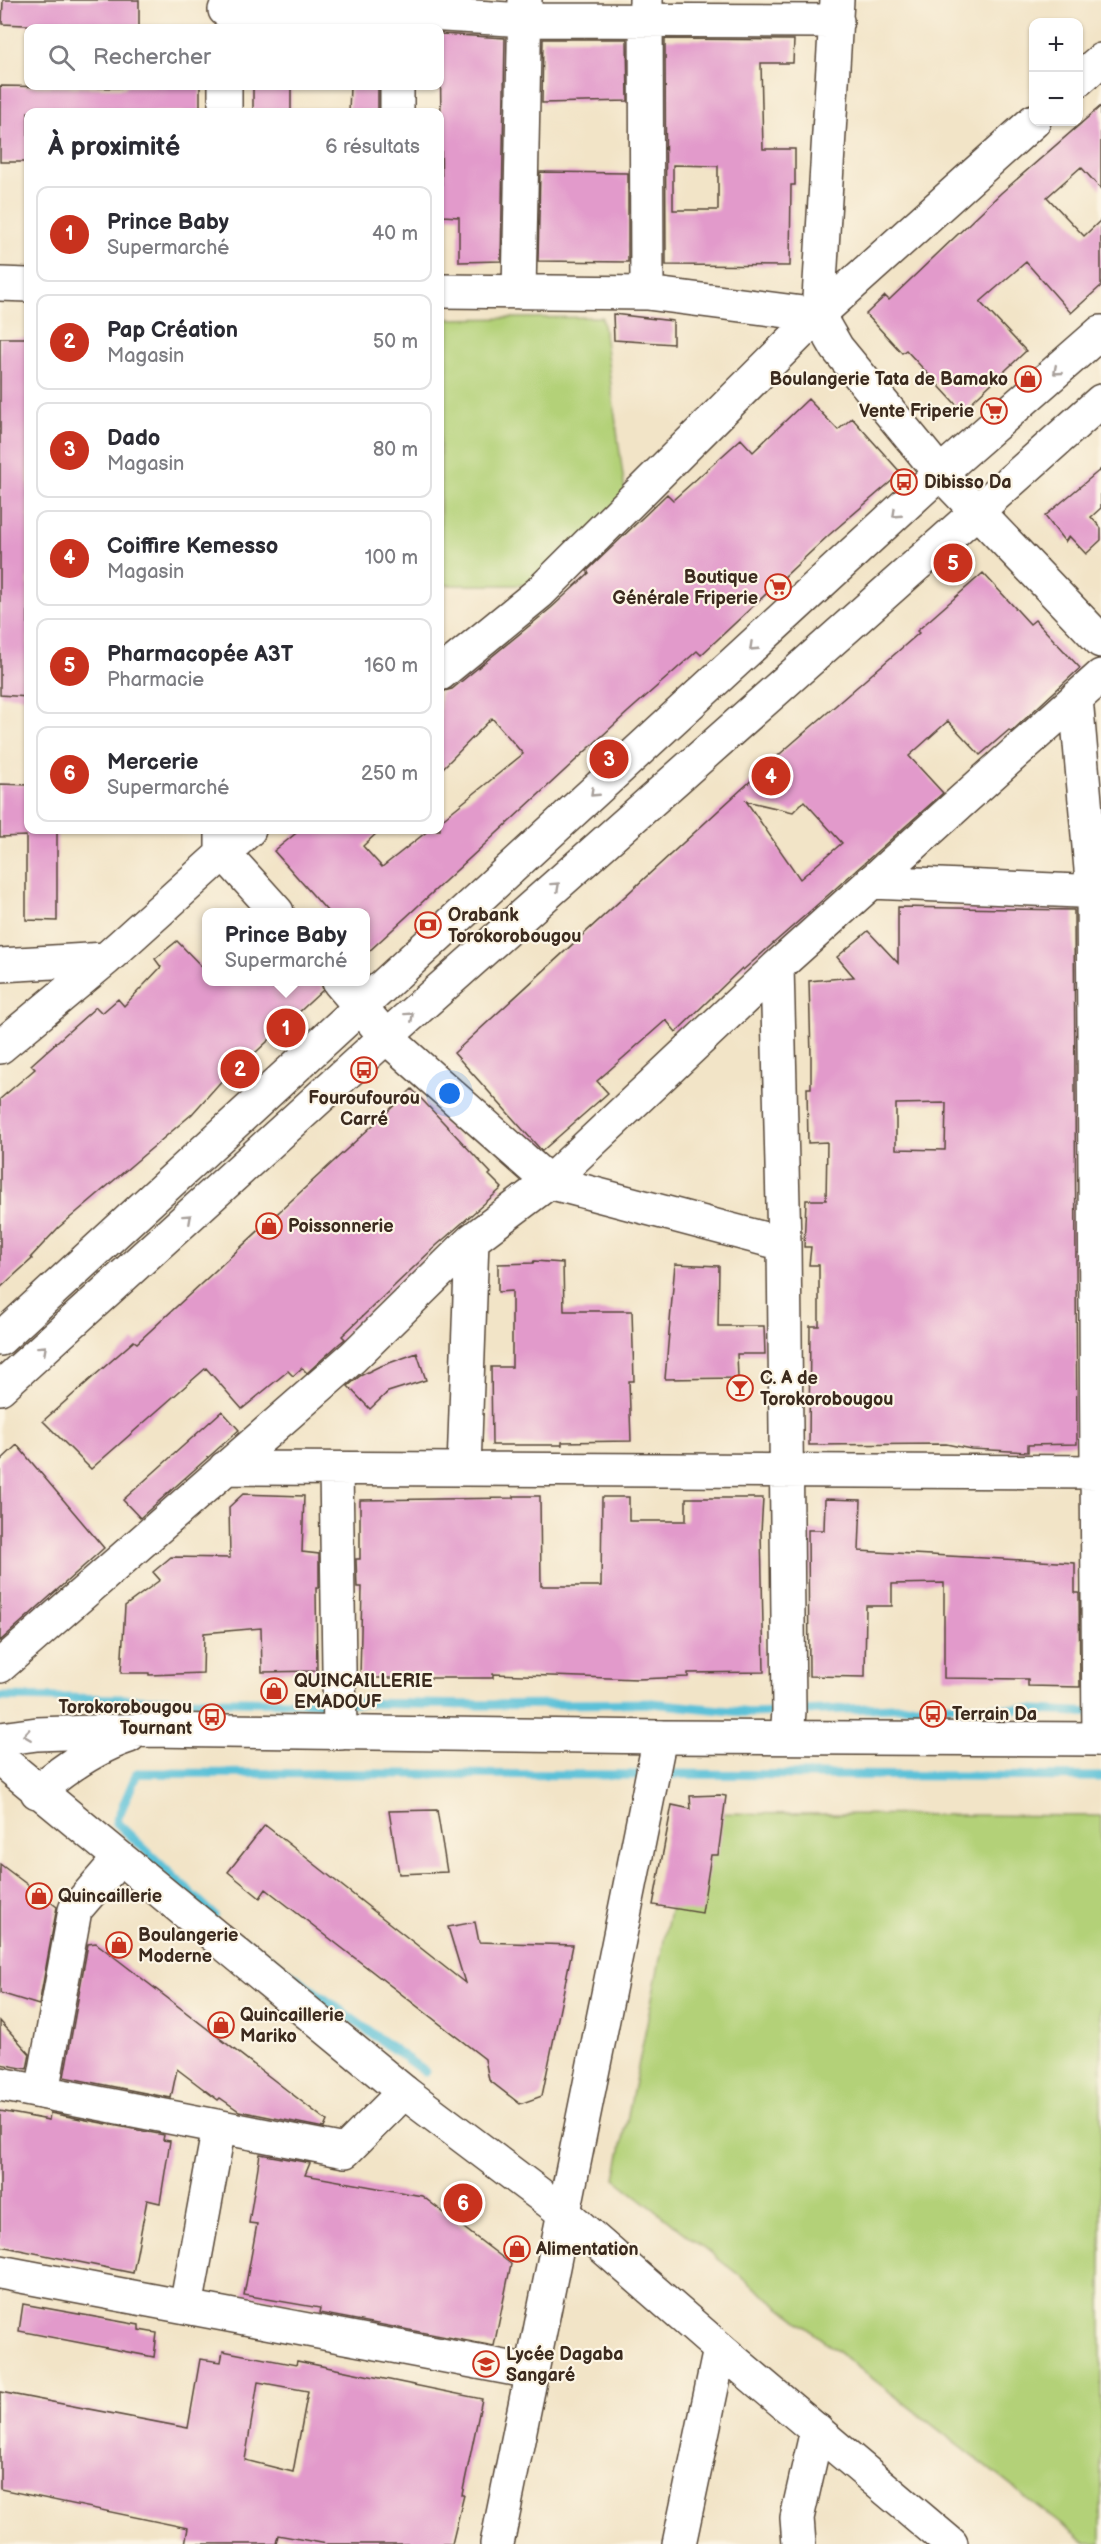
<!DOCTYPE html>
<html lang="fr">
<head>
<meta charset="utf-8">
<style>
	body { margin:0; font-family:"Balsamiq Sans",sans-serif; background:#f7f7f7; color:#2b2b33 }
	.controls { position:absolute; right:18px; top:18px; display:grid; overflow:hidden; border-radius:12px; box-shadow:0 2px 4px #0004 }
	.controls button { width:54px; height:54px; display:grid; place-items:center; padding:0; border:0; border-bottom:2px solid #e1e1e2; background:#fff; color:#2b2b33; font:30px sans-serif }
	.you { position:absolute; left:450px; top:1094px; width:21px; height:21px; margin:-15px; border:4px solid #fff; border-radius:50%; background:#1a73e8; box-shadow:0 0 0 9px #1a73e833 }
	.badge { display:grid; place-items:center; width:39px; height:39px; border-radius:50%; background:#c8321e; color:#fff; font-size:20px; font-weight:700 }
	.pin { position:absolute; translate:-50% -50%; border:3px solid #fff; box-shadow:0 2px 6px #0006 }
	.popup { position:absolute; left:202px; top:908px; width:168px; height:78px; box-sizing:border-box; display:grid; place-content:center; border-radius:12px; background:#fff; filter:drop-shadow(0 2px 4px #0005); font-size:20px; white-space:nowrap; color:#7c7c81 }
	.popup b { font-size:22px; color:#2b2b33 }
	.popup::after { content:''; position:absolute; left:50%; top:100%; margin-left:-12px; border:12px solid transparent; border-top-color:#fff }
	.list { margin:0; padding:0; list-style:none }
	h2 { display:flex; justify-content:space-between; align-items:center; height:78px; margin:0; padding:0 24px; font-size:26px }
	h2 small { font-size:20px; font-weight:400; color:#7c7c81 }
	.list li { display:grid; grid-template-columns:39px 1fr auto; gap:18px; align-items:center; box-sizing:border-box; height:96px; margin:0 12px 12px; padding:0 12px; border:2px solid #e1e1e2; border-radius:12px }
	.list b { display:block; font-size:22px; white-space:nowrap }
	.list p { margin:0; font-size:20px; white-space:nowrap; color:#7c7c81 }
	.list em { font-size:20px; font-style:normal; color:#7c7c81 }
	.icon { flex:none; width:33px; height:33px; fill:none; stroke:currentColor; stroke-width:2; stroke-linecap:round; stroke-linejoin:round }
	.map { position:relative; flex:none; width:1101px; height:2544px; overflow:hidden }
	.search { position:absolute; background:#fff; box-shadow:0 2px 4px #0004; left:24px; top:24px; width:420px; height:66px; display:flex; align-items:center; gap:15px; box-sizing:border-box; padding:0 21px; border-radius:12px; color:#7c7c81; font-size:22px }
	.panel { position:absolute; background:#fff; box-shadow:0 2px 4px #0004; left:24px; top:108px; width:420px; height:726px; border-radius:12px }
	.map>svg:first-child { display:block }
</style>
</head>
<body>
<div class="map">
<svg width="1101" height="2544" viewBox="0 0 1101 2544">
	<rect width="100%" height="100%" fill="#fcf5e5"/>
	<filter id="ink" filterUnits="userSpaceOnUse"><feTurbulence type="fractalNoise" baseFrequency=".0167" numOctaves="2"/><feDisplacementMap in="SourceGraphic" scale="12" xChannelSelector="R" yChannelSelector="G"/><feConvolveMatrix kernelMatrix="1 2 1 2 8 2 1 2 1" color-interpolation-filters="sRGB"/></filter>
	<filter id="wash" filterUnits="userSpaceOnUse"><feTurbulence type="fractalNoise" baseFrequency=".008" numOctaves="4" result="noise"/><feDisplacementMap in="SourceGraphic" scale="24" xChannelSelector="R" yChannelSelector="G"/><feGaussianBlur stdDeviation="1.35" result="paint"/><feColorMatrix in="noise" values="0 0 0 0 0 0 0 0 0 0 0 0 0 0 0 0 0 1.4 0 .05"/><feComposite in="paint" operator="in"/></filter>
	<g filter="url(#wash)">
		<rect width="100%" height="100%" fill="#f2e4c7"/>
		<path fill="#b3d178" stroke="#777e4b" stroke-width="1.5" d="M602 317 626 499 538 585H440V319Z
			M690 1813 1101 1816V2544H1086L615 2179Z"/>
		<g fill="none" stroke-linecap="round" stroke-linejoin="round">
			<path stroke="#5bc1d8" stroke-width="9" d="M0 1697 480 1705 652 1703 751 1713 940 1705 1095 1713
				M659 1774 1101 1777
				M214 1915 116 1822 137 1773 646 1775
				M245 1941 425 2072"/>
		</g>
		<g id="blocks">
			<path fill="#e29acb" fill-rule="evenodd" d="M3 0H139V28H48V26L2 24Z
				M440 34 505 38 501 261 459 262V217L442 216Z
				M543 39H627L628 101 542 103Z
				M665 39 794 40 793 63H761L763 149H795V185H791L790 266 666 265ZM673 165 718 166V210H673Z
				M0 86 125 88V86H200V112H28V162H0Z
				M253 86H291V112H253Z
				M350 86H378V112H349Z
				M1101 106V189L1081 167 1047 197 1084 236 1101 220V286L1071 313 1026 262 980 302 1026 351 962 411 906 350 902 353 866 314 885 296 889 300 1001 193Z
				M540 172 628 173V262L538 261Z
				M613 314 673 321V344L614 340Z
				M0 338H28V697L0 695Z
				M808 399 838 430 852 418 901 473 829 535 701 655 697 651 628 712 366 954V912H328L274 851 300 830H380L363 846 382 867 429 830H440V821L523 754 492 718 440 771V692L452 689 551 608 589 573 587 571 667 494 673 500 741 439 753 452Z
				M1101 469V508L1091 517 1101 528V540L1086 554 1069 536 1065 542 1045 516Z
				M983 573 1030 624 1035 620 1080 668 1011 732 1009 730 980 755 948 721 909 756 943 793 809 912 743 970 742 968 676 1032 666 1020 597 1081 608 1093 542 1151 454 1053 781 753 919 633 917 631ZM746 801 793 812 804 801 842 843 800 879Z
				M0 784 28 785V830H57V921L26 920V836L0 837Z
				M898 907 1074 910 1077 1444 1028 1445V1452L971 1449 946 1444 809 1445 810 1326H819V1265H809L811 1247H804L806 1200H826L827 1142 808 1143 807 1088H811V1057L809 981 854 977 837 957 868 931 898 963ZM946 1103 945 1150 896 1149V1104Z
				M177 941 207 972V981H321L323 990 227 1079 225 1077 192 1114 58 1228 31 1257 32 1259 0 1288V1099L35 1069 31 1065 96 1007 102 1013 118 999 124 1006 161 967 155 959Z
				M412 1089 491 1173 489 1175 502 1188 437 1245 342 1336 345 1339 340 1343 307 1373 302 1368 293 1376 288 1371 242 1409 206 1368 91 1469 43 1421 134 1341 137 1343Z
				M534 1261 563 1263 564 1311H632L634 1381H629L631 1441 562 1442V1445H492L491 1367H512V1291L498 1292V1264L533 1263Z
				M675 1264 719 1266 718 1326H764L765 1354H737L738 1378 665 1379Z
				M417 1353 426 1380 388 1392 370 1409 348 1386 360 1376 378 1367Z
				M222 1411 239 1430 140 1518 123 1500Z
				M17 1445 104 1548 0 1641V1461Z
				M243 1494 304 1496 302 1552 319 1554V1588H316L317 1671 262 1672 261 1628 204 1633 203 1673 149 1675V1673H121L125 1606 160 1580 153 1572 171 1557 230 1558 229 1507Z
				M514 1496H540L541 1586H601L602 1497H629V1521H686V1498H763L761 1532 764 1672 688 1673V1677L638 1679 493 1674V1678H360L362 1587H357L356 1559H360V1500L514 1498Z
				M825 1499 861 1500 859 1551 1075 1563V1593H1079L1080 1687 1028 1686V1679L944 1678V1583L892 1584V1606H866L865 1677 809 1676 808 1530H824Z
				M720 1795 726 1796 718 1855H711L702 1913 653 1905 672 1805 691 1809 690 1796Z
				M437 1810 447 1872 399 1874 389 1811Z
				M265 1825 465 1983 448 1927 475 1922 479 1942 573 1945 542 2096 520 2104 489 2080 485 2059 266 1889 260 1898 228 1872Z
				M0 1864 57 1907 39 2005 0 1993Z
				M96 1943 327 2121 324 2128 239 2111 220 2098 218 2100 177 2069 171 2098 64 2077 88 1944Z
				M0 2021 30 2054 27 2069 0 2064Z
				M0 2111 49 2120 50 2113 164 2135 163 2140 170 2141 160 2203 147 2200 133 2273 0 2246Z
				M260 2154 310 2163 305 2175 422 2196 511 2264 494 2346 319 2313 320 2308 244 2295 257 2224 249 2223Z
				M23 2304 139 2325V2330L157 2333 154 2357 19 2331Z
				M223 2351 296 2365 297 2361 482 2399 462 2495H464L452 2544H327L278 2535 276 2544H185L188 2528 0 2489V2392L188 2428 200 2359 221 2362ZM258 2382 308 2391 293 2472 245 2460Z"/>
		</g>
	</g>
	<g filter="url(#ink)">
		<use href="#blocks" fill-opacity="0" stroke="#564637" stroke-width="1.5"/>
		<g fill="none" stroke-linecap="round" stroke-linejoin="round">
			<g stroke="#564637" stroke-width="36">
				<path id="minor" d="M646 0 647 293
					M837 0 818 315 837 348 940 473 1101 641
					M225 10 395 12 525 20 837 21
					M1078 80 1101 60
					M397 86V112
					M225 112V86
					M0 284 28 285
					M440 291 647 293 818 315
					M519 292 525 0
					M440 674 539 593 818 315 1034 121
					M1076 698 1093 892 1099 1739
					M222 830V851L277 912
					M871 882 1101 892
					M0 965 106 959
					M777 967 784 1244 789 1711 787 1737
					M339 982 386 1037 549 1182 784 1244
					M0 1047 106 959 249 830
					M225 1468 1101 1472
					M464 1468 472 1240
					M336 1469 340 1733
					M0 1666 353 1357 472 1240 549 1182 777 967 1101 676
					M0 2084 345 2151 404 2092
					M42 2092 75 1910 119 1859
					M0 2272 531 2372
					M186 2307 219 2127
					M497 2544 660 1737
					M679 2544 720 2349
					M799 2544 797 2518 817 2430"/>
			</g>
			<g stroke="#564637" stroke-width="36">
				<path id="major" d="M0 1339 940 473 1101 332
					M0 1388 386 1037 1101 401
					M0 1739 37 1734 148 1730 660 1737 1101 1739
					M0 1759 404 2092 563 2212 720 2349 951 2544
					M37 1792C64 1769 95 1747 129 1736"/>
			</g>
			<use href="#minor" stroke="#fff" stroke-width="33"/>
			<use href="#major" stroke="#fff" stroke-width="33"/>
		</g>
		<defs><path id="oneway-chevron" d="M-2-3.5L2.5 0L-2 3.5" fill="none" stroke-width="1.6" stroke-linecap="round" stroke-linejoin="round" transform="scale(1.5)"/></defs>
		<g stroke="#a79f9a">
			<use href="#oneway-chevron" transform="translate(1057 371) rotate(139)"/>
			<use href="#oneway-chevron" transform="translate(896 514) rotate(137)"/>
			<use href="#oneway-chevron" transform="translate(753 647) rotate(137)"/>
			<use href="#oneway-chevron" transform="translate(594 793) rotate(137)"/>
			<use href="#oneway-chevron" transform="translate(556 886) rotate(-42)"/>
			<use href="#oneway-chevron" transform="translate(410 1016) rotate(-42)"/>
			<use href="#oneway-chevron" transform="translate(188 1218) rotate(-42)"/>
			<use href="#oneway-chevron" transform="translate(43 1349) rotate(-42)"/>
			<use href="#oneway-chevron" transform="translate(27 1735) rotate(172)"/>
		</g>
	</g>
	<defs>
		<g id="shop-ring" transform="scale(1.35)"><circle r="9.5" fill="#fcf5e5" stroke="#c8321e" stroke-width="1.5"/><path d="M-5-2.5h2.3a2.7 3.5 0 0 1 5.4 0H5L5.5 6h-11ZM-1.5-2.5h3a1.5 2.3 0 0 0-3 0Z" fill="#c8321e"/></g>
		<g id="supermarket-ring" transform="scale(1.35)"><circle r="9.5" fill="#fcf5e5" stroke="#c8321e" stroke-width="1.5"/><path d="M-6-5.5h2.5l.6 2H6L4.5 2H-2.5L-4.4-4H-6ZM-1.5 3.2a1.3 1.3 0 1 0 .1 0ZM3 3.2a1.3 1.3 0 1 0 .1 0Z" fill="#c8321e"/></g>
		<g id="bus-ring" transform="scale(1.35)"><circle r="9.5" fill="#fcf5e5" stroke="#c8321e" stroke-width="1.5"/><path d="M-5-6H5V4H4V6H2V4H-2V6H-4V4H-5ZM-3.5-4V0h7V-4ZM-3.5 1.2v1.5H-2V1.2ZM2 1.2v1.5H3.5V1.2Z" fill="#c8321e"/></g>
		<g id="bank-ring" transform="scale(1.35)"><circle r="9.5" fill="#fcf5e5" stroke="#c8321e" stroke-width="1.5"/><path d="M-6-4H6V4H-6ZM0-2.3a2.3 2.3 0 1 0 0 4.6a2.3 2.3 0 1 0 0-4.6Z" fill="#c8321e"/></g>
		<g id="bar-ring" transform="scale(1.35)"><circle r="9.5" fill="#fcf5e5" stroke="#c8321e" stroke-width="1.5"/><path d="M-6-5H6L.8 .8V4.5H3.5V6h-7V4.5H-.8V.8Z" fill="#c8321e"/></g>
		<g id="school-ring" transform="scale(1.35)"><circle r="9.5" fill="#fcf5e5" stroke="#c8321e" stroke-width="1.5"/><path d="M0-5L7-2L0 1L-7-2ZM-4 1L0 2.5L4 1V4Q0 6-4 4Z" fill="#c8321e"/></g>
	</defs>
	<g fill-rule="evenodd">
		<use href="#shop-ring" x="1028" y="379"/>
		<use href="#supermarket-ring" x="994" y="411"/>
		<use href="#bus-ring" x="904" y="482"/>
		<use href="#supermarket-ring" x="778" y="587"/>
		<use href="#bank-ring" x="428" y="925"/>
		<use href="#bus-ring" x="364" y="1070"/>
		<use href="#shop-ring" x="269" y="1226"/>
		<use href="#bar-ring" x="740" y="1388"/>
		<use href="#shop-ring" x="274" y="1691"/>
		<use href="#bus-ring" x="933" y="1714"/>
		<use href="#bus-ring" x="212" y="1717"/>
		<use href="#shop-ring" x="39" y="1896"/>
		<use href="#shop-ring" x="119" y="1945"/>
		<use href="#shop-ring" x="221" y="2025"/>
		<use href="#shop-ring" x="517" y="2249"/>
		<use href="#school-ring" x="486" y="2364"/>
	</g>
	<g text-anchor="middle" stroke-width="4.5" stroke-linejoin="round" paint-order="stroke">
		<g font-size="18" font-weight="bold" fill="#3b2a1e" stroke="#fcf5e5" text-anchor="start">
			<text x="1008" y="385" text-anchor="end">Boulangerie Tata de Bamako</text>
			<text x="974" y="417" text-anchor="end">Vente Friperie</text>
			<text x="924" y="488">Dibisso Da</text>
			<text x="758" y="583" text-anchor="end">Boutique<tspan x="758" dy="21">Générale Friperie</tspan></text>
			<text x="448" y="921">Orabank<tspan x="448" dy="21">Torokorobougou</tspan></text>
			<text x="364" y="1104" text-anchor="middle">Fouroufourou<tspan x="364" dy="21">Carré</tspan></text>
			<text x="288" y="1232">Poissonnerie</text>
			<text x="760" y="1384">C. A de<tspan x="760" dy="21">Torokorobougou</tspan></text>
			<text x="294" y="1687">QUINCAILLERIE<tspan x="294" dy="21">EMADOUF</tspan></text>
			<text x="192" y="1713" text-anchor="end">Torokorobougou<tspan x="192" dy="21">Tournant</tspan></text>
			<text x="952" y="1720">Terrain Da</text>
			<text x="58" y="1902">Quincaillerie</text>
			<text x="138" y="1941">Boulangerie<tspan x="138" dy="21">Moderne</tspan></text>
			<text x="240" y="2021">Quincaillerie<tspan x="240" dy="21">Mariko</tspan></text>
			<text x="536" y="2255">Alimentation</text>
			<text x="506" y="2360">Lycée Dagaba<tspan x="506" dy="21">Sangaré</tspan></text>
		</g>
	</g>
</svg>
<div class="controls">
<button>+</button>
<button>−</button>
</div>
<div class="you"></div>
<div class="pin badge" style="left:286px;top:1028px">1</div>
<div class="popup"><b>Prince Baby</b>Supermarché</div>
<div class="pin badge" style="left:240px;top:1069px">2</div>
<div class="pin badge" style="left:609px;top:759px">3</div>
<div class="pin badge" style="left:771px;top:776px">4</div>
<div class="pin badge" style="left:953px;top:563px">5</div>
<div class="pin badge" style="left:463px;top:2203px">6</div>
<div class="search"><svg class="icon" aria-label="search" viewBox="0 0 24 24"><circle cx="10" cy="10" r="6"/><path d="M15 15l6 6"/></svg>Rechercher</div>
<section class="panel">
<h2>À proximité<small>6 résultats</small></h2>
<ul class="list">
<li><span class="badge">1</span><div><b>Prince Baby</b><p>Supermarché</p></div><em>40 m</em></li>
<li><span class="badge">2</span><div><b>Pap Création</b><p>Magasin</p></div><em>50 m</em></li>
<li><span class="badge">3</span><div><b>Dado</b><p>Magasin</p></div><em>80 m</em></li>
<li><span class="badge">4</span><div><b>Coiffire Kemesso</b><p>Magasin</p></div><em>100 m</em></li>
<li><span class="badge">5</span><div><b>Pharmacopée A3T</b><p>Pharmacie</p></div><em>160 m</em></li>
<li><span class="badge">6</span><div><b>Mercerie</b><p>Supermarché</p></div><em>250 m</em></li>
</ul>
</section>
</div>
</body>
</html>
